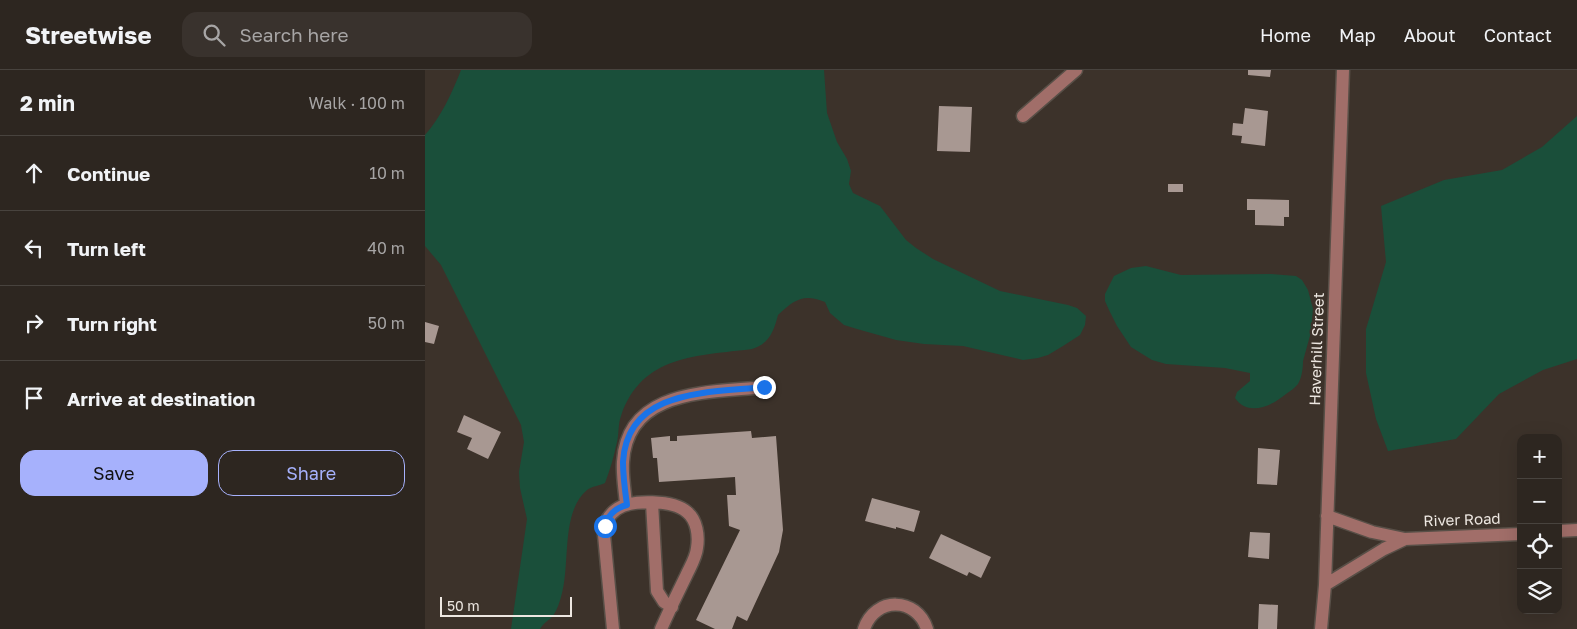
<!DOCTYPE html>
<html lang="en">
<head>
<meta charset="utf-8">
<style>
	body { margin:0; font-family:"Golos Text",sans-serif; background:#39322d; color:#f1f3f6 }
	.controls { position:absolute; right:15px; bottom:15px; display:grid; overflow:hidden; border-radius:10px; box-shadow:0 5px 20px #0002 }
	.controls button { width:45px; height:45px; display:grid; place-items:center; padding:0; border:0; border-bottom:1px solid #48433e; background:#2d2620; color:#f1f3f6; font:25px sans-serif }
	.scale { position:absolute; left:15px; bottom:12px; width:132px; box-sizing:border-box; padding-left:5px; border:2px solid #ede7e1; border-top:0; font-size:14px; line-height:18px; white-space:nowrap; color:#ede7e1; -webkit-text-stroke:4px #3c322a; paint-order:stroke }
	.stop { position:absolute; width:15px; height:15px; margin:-11px; border:4px solid #1a73e8; border-radius:50%; background:#fff }
	.stop.end { background:#1a73e8; border-color:#fff; box-shadow:0 1px 5px #0008 }
	.list { margin:0; padding:0; list-style:none }
	h2 { display:flex; justify-content:space-between; align-items:center; height:65px; margin:0; padding:0 20px; font-size:21px }
	h2 small { font-size:16px; font-weight:400; color:#a7a5a5 }
	.list li { display:grid; grid-template-columns:32px 1fr auto; gap:15px; align-items:center; box-sizing:border-box; height:75px; padding:0 20px; border-top:1px solid #48433e }
	.list b { display:block; font-size:19px; white-space:nowrap }
	.list em { font-size:16px; font-style:normal; color:#a7a5a5 }
	.actions { display:flex; gap:10px; padding:15px 20px }
	.actions a { flex:1; padding:11px 0; border:1px solid #a6b1fc; border-radius:15px; text-align:center; font-size:18px; color:#a6b1fc }
	.actions .main { background:#a6b1fc; color:#111 }
	.icon { flex:none; width:28px; height:28px; fill:none; stroke:currentColor; stroke-width:2; stroke-linecap:round; stroke-linejoin:round }
	.map { position:relative; flex:none; width:1152px; height:559px; overflow:hidden }
	header { display:flex; align-items:center; gap:30px; box-sizing:border-box; height:70px; padding:0 25px; background:#2d2620; border-bottom:1px solid #48433e }
	header strong { font-size:24px }
	nav { display:flex; gap:28px; margin-inline-start:auto; font-size:18px }
	.search { width:350px; height:45px; background:#39322d; display:flex; align-items:center; gap:12px; box-sizing:border-box; padding:0 18px; border-radius:15px; color:#a7a5a5; font-size:19px }
	main { display:flex }
	aside { flex:1; background:#2d2620 }
	.map>svg:first-child { display:block }
</style>
</head>
<body>
<header>
<strong>Streetwise</strong>
<div class="search"><svg class="icon" aria-label="search" viewBox="0 0 24 24"><circle cx="10" cy="10" r="6"/><path d="M15 15l6 6"/></svg>Search here</div>
<nav><a>Home</a><a>Map</a><a>About</a><a>Contact</a></nav>
</header>
<main>
<aside>
<h2>2 min<small>Walk · 100 m</small></h2>
<ul class="list">
<li><svg class="icon" aria-label="ahead" viewBox="0 0 24 24"><path d="M12 20V5M6 11l6-6 6 6"/></svg><div><b>Continue</b></div><em>10 m</em></li>
<li><svg class="icon" aria-label="left" viewBox="0 0 24 24"><path d="M17 20v-9H6M10 6l-5 5 5 5"/></svg><div><b>Turn left</b></div><em>40 m</em></li>
<li><svg class="icon" aria-label="right" viewBox="0 0 24 24"><path d="M7 20v-9h11M14 6l5 5-5 5"/></svg><div><b>Turn right</b></div><em>50 m</em></li>
<li><svg class="icon" aria-label="arrive" viewBox="0 0 24 24"><path d="M6 21V4h12l-3 4 3 4H6"/></svg><div><b>Arrive at destination</b></div></li>
</ul>
<div class="actions"><a class="main">Save</a><a>Share</a></div>
</aside>
<div class="map">
<svg width="1152" height="559" viewBox="0 0 1152 559">
	<rect width="100%" height="100%" fill="#3c322a"/>
	<path fill="#1a4f3a" d="M36 0H399L402 43 412 72 422 89 426 101 424 114 428 123 455 136 481 170 491 178 508 189 575 221 643 235 652 238 661 246 660 255 655 265 638 276 623 285 613 288 598 290 538 276 499 274 471 270 432 259 419 255 405 243 400 232C378 223 369 230 353 245 349 261 344 274 327 279 273 286 217 284 196 346 193 354 194 364 192 372 189 386 185 400 180 413 174 416 167 416 162 420 135 443 146 495 136 527 134 534 131 543 126 548 121 552 119 553 115 559H86L102 449 95 418 94 402 99 372 96 355 16 195 0 176V65C16 47 27 23 36 0Z
		M1152 46V289L1118 300 1074 324 1031 369 963 381 951 349 941 303V259L961 192 956 136 1019 110 1077 100 1117 77Z
		M721 196 756 205 846 204 871 206 877 210 883 220 888 239 886 262 878 291C878 298 877 307 873 314 870 318 865 321 861 324 847 336 823 347 810 328L812 322 825 311V303L800 298 741 294 727 290 706 277 692 256 684 240 680 231V224L689 206 706 198Z"/>
	<path fill="#a89892" d="M823 0H846L845 7 823 5Z
		M514 36 547 37 545 82 512 81Z
		M820 38 843 41 840 76 816 73 817 66 807 65 808 53 818 54Z
		M743 114H758V122H743Z
		M822 129 864 130V147H859V156L830 155V140H822Z
		M0 252 14 256 9 274 0 272Z
		M39 345 76 362 63 389 42 379 47 368 32 362Z
		M326 361 327 368 351 366 358 460 354 482 322 551 312 546 307 559H290L271 550 315 460 304 456 302 425H311L310 407 234 412 232 388H228L226 368 245 366V371H252V366Z
		M833 378 855 380 852 415 832 414Z
		M447 428 495 441 489 462 471 457V459L440 451Z
		M825 462 845 463 844 489 823 487Z
		M516 464 566 487 556 508 544 502 542 506 504 488Z
		M834 534 853 535 852 559H833Z"/>
	<g fill="none" stroke-linecap="round" stroke-linejoin="round">
		<g stroke="#584f47" stroke-width="15">
			<path id="minor" d="M598 46 651 0
				M227 433 232 521 239 532 247 537
				M201 435C200 421 197 406 198 392 202 318 285 323 339 317
				M902 446 947 462 980 469 1096 464
				M1133 461 1152 460
				M900 515 959 479 980 469
				M188 559 179 465C179 455 183 445 192 439 206 429 249 430 262 442 272 450 274 466 272 478 271 488 265 497 261 506 252 524 244 541 236 559
				M439 559C450 526 492 527 502 559
				M896 559 900 515 918 0"/>
		</g>
		<use href="#minor" stroke="#a16e69" stroke-width="12"/>
	</g>
	<g fill="none" stroke-linecap="round" stroke-linejoin="round">
		<path stroke="#1a73e8" stroke-width="6" d="M180 456C183 445 190 438 202 435 200 421 198 406 198 392 202 318 286 323 339 317"/>
	</g>
	<g text-anchor="middle" stroke-width="5" stroke-linejoin="round" paint-order="stroke">
		<g font-size="15" fill="#ede7e1" stroke="#3c322a">
			<text transform="translate(892 279) rotate(-88)" y="5">Haverhill Street</text>
			<text transform="translate(1037 450) rotate(-2)" y="5">River Road</text>
		</g>
	</g>
</svg>
<div class="controls">
<button>+</button>
<button>−</button>
<button><svg class="icon" aria-label="locate" viewBox="0 0 24 24"><circle cx="12" cy="12" r="6"/><path d="M12 2v4M12 18v4M2 12h4M18 12h4"/></svg></button>
<button><svg class="icon" aria-label="layers" viewBox="0 0 24 24"><path d="M12 4l9 5-9 5-9-5zM3 14l9 5 9-5"/></svg></button>
</div>
<div class="scale">50 m</div>
<div class="stop" style="left:180px;top:456px"></div>
<div class="stop end" style="left:339px;top:317px"></div>
</div>
</main>
</body>
</html>
